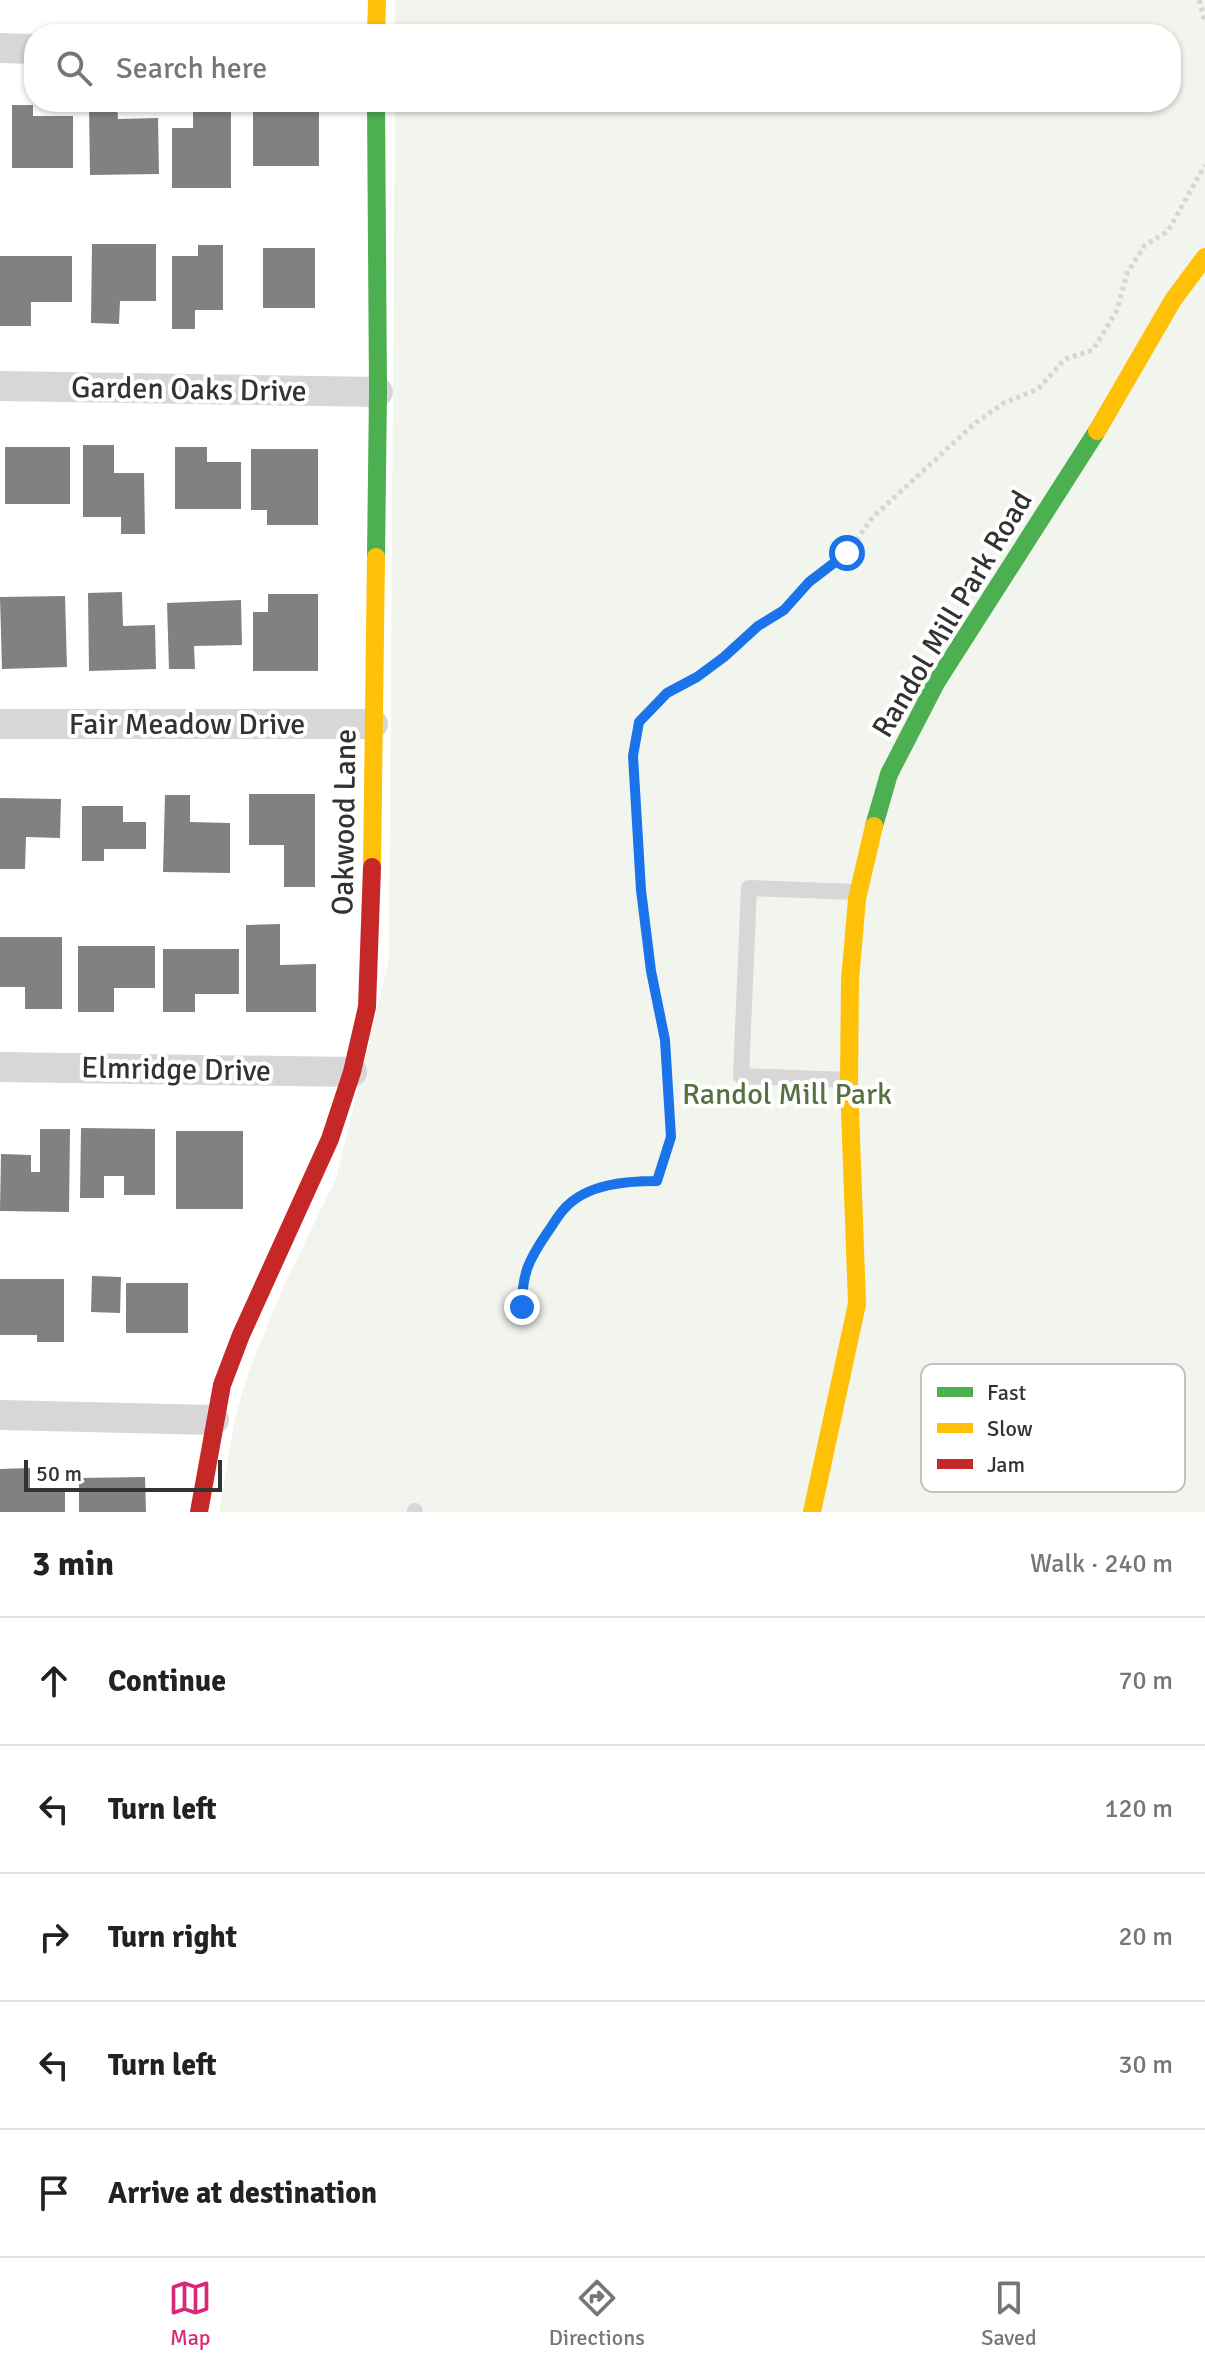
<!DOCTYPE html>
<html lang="en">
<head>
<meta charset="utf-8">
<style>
	body { margin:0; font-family:Signika,sans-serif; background:#f6f6f6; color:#222 }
	.scale { position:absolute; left:24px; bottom:20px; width:198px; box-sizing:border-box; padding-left:8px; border:4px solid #333; border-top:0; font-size:22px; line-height:28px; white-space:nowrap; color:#333; -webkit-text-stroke:6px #fff; paint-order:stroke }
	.stop { position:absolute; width:24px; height:24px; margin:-18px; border:6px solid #1a73e8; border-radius:50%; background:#fff }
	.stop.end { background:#1a73e8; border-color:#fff; box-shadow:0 2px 8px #0008 }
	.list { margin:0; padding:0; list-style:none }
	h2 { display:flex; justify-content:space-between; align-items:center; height:104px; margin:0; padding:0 32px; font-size:34px }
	h2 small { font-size:26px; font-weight:400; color:#767676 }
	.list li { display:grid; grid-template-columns:52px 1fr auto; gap:24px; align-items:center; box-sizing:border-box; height:128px; padding:0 32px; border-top:2px solid #e0e0e0 }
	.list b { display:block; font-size:30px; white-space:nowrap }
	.list em { font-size:26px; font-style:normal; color:#767676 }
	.icon { flex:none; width:44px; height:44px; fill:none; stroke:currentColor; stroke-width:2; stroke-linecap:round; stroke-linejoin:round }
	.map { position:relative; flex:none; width:1205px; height:1512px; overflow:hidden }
	.search { position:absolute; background:#fff; box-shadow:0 2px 6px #0004; left:24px; right:24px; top:24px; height:88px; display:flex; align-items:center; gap:20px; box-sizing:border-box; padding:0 28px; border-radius:32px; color:#767676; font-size:30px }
	.sheet { height:744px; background:#fff }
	nav { display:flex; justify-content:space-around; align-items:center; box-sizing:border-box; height:112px; border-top:2px solid #e0e0e0; background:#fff; font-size:22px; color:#767676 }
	nav a { display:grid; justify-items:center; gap:4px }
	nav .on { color:#db2777 }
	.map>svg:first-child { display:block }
</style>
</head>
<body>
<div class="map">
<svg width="1205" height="1512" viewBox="0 0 1205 1512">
	<rect width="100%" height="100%" fill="#fff"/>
	<path fill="#f1f5ed" d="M395 0H1205V1512H219L235 1418 248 1373 284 1285 336 1179 389 959 395 102H1171V34H395Z"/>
	<path fill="#818181" d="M117 103 118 119 158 118 159 174 90 175 89 104Z
		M12 105H33V116H73V168H12Z
		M193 106H231V188H172V128H193Z
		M253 112H319V166H253Z
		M92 244H156V301H120L119 324 91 323Z
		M198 245H223V310H195V329H172V256H198Z
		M263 248H315V308H263Z
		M0 256H72V302H31V326H0Z
		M83 445H114V473H144L145 534H121V517H83Z
		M5 447H70V504H5Z
		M175 447H207V462H241V509H175Z
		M251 449H318V525H267V510H251Z
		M122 592 123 626 155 625 156 669 89 671 88 593Z
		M268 594H318V671H253V612H268Z
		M65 596 67 667 2 669 0 597Z
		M241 600 242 645 194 646 195 669H169L167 603Z
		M249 794H315V887H284V845H249Z
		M165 795H190V822L230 823V873L163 872Z
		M0 798 61 799 60 838 26 837 25 869H0Z
		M82 806H123V822H146V849H104V861H82Z
		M280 924V965L316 964V1012H246V925Z
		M0 937H62V1009H25V987H0Z
		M78 946H155V988H114V1012H78Z
		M163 949H239V994H195V1012H163Z
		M81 1128 155 1129V1195H124V1176H104V1198H80Z
		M40 1129H70L69 1212 0 1211 1 1154 31 1155V1172H40Z
		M176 1131H243V1209H176Z
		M92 1276 121 1277 120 1313 91 1312Z
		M0 1279H64V1342H37V1335H0Z
		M126 1283H188V1333H126Z
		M30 1468V1491L65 1490V1512H0V1469Z
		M145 1477 146 1512H79V1478Z"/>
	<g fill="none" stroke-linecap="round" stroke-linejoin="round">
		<path stroke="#d6d6d6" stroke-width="5" stroke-dasharray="4 4" stroke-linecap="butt" d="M1199 0 1205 21
			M522 1323V1279L532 1255 566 1206 593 1190 623 1181H657L671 1137 665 1040 651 971 641 890 633 756 639 722 667 693 697 677 724 657 758 626 784 610 809 582 847 553 873 517 974 424 1004 403 1038 389 1065 359 1093 350 1117 310 1127 273 1145 245 1168 231 1205 165"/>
		<path stroke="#d7d7d7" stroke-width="16" d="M848 1080 741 1076 749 888 855 892
			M415 1511V1512"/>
		<path stroke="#d7d7d7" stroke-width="30" d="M0 48 34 49
			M0 386 378 392
			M0 724H373
			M0 1067 352 1072
			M0 1415 214 1420"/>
		<path stroke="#4caf50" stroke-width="18" d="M376 557 378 392 376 102
			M874 826 889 774 936 683 1097 431"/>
		<path stroke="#ffc107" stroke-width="18" d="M376 34 377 0
			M1097 431 1173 300 1205 257
			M372 867 376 557
			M812 1512 857 1304 849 1083 850 980 857 899 874 826"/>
		<path stroke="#c62828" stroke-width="18" d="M199 1512 222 1385 241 1335 330 1139 352 1072 367 1007 372 867"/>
	</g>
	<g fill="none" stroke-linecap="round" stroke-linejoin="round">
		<path stroke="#1a73e8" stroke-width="10" d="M522 1307C522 1274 528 1261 547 1233 553 1225 558 1215 565 1208 587 1184 626 1181 657 1181L671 1137 665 1040 651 971 641 890 633 756 639 722 667 693 697 677 724 657 758 626 784 610 809 582 847 553"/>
	</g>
	<g text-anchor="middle" stroke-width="8" stroke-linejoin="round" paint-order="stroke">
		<g font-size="30" fill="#333" stroke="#fff">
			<text transform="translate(189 389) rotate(1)" y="10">Garden Oaks Drive</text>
			<text transform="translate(952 614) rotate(-59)" y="10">Randol Mill Park Road</text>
			<text x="187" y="734">Fair Meadow Drive</text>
			<text transform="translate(344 822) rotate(-89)" y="10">Oakwood Lane</text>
			<text transform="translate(176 1069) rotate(1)" y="10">Elmridge Drive</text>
		</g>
		<g font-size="30" fill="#56703f" stroke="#fff">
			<text x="787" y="1104">Randol Mill Park</text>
		</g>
	</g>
	<rect x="921" y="1364" width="264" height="128" rx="12" fill="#fff" stroke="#c2c2c2" stroke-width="2"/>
	<rect x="937" y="1387" width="36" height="10" fill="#4caf50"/>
	<rect x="937" y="1423" width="36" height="10" fill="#ffc107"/>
	<rect x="937" y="1459" width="36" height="10" fill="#c62828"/>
	<g font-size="22" fill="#333">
		<text x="987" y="1400">Fast</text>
		<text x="987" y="1436">Slow</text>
		<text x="987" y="1472">Jam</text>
	</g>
</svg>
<div class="scale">50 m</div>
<div class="stop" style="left:847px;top:553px"></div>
<div class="stop end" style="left:522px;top:1307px"></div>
<div class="search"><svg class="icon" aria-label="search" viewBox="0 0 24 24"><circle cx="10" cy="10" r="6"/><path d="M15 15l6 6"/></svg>Search here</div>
</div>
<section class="sheet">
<h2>3 min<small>Walk · 240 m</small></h2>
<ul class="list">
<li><svg class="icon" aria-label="ahead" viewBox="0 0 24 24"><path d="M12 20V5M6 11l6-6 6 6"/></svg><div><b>Continue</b></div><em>70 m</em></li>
<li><svg class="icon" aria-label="left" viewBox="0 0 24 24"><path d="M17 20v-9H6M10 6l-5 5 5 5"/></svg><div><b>Turn left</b></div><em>120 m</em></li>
<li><svg class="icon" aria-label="right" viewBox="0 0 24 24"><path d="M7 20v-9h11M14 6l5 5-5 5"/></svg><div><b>Turn right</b></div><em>20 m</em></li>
<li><svg class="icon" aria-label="left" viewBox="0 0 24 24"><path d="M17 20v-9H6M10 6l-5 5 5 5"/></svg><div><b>Turn left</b></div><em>30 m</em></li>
<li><svg class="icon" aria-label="arrive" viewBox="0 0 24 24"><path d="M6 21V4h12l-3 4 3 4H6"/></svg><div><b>Arrive at destination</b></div></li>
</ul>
</section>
<nav>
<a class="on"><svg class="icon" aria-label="map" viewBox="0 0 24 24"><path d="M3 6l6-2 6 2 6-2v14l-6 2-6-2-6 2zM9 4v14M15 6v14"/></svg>Map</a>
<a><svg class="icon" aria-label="directions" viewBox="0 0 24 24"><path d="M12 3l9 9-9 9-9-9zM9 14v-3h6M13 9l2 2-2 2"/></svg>Directions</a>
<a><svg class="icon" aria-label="saved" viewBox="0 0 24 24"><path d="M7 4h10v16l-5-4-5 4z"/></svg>Saved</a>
</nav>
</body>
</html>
